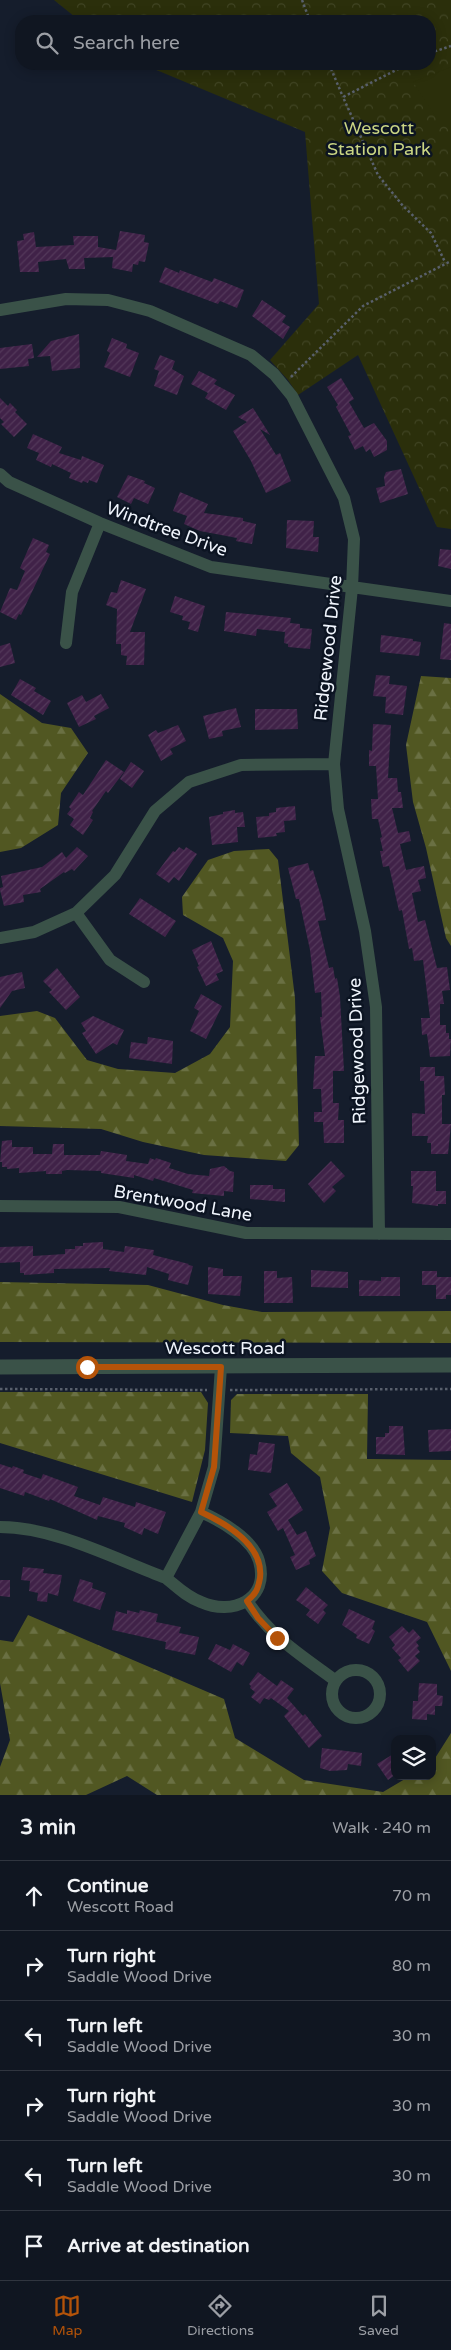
<!DOCTYPE html>
<html lang="en">
<head>
<meta charset="utf-8">
<style>
	body { margin:0; font-family:"Varela Round",sans-serif; background:#191f2a; color:#f1f3f6 }
	.controls { position:absolute; right:15px; bottom:15px; display:grid; overflow:hidden; border-radius:10px; box-shadow:0 2px 12px #0003 }
	.controls button { width:45px; height:45px; display:grid; place-items:center; padding:0; border:0; border-bottom:1px solid #30353f; background:#101621; color:#f1f3f6; font:25px sans-serif }
	.stop { position:absolute; width:15px; height:15px; margin:-11px; border:4px solid #b45309; border-radius:50%; background:#fff }
	.stop.end { background:#b45309; border-color:#fff; box-shadow:0 1px 5px #0008 }
	.list { margin:0; padding:0; list-style:none }
	h2 { display:flex; justify-content:space-between; align-items:center; height:65px; margin:0; padding:0 20px; font-size:21px }
	h2 small { font-size:16px; font-weight:400; color:#9c9fa5 }
	.list li { display:grid; grid-template-columns:32px 1fr auto; gap:15px; align-items:center; box-sizing:border-box; height:70px; padding:0 20px; border-top:1px solid #30353f }
	.list b { display:block; font-size:19px; white-space:nowrap }
	.list p { margin:0; font-size:16px; white-space:nowrap; color:#9c9fa5 }
	.list em { font-size:16px; font-style:normal; color:#9c9fa5 }
	.icon { flex:none; width:28px; height:28px; fill:none; stroke:currentColor; stroke-width:2; stroke-linecap:round; stroke-linejoin:round }
	.map { position:relative; flex:none; width:451px; height:1795px; overflow:hidden }
	.search { position:absolute; background:#101621; box-shadow:0 2px 12px #0003; left:15px; right:15px; top:15px; height:55px; display:flex; align-items:center; gap:12px; box-sizing:border-box; padding:0 18px; border-radius:20px; color:#9c9fa5; font-size:19px }
	.sheet { height:485px; background:#101621 }
	nav { display:flex; justify-content:space-around; align-items:center; box-sizing:border-box; height:70px; border-top:1px solid #30353f; background:#101621; font-size:14px; color:#9c9fa5 }
	nav a { display:grid; justify-items:center; gap:2px }
	nav .on { color:#b45309 }
	.map>svg:first-child { display:block }
</style>
</head>
<body>
<div class="map">
<svg width="451" height="1795" viewBox="0 0 451 1795">
	<defs>
		<pattern id="forest-firs" width="22" height="20" patternUnits="userSpaceOnUse" patternTransform="scale(1.25)"><rect width="22" height="20" fill="#515722"/><path d="M5 1l3.5 6h-7zM16 11l3.5 6h-7z" fill="#6a7043"/></pattern>
		<pattern id="park-crowns" width="20" height="18" patternUnits="userSpaceOnUse" patternTransform="scale(1.25)"><rect width="20" height="18" fill="#2b2f0b"/><path d="M2 6a3 3 0 1 1 6 0M12 15a3 3 0 1 1 6 0" fill="none" stroke="#404423"/></pattern>
		<pattern id="building-hatch" width="6" height="6" patternUnits="userSpaceOnUse" patternTransform="scale(1.25)"><rect width="6" height="6" fill="#402248"/><path d="M-1 1l2-2M0 6l6-6M5 7l2-2" fill="none" stroke="#53385a"/></pattern>
	</defs>
	<rect width="100%" height="100%" fill="#151d2c"/>
	<path fill="url(#forest-firs)" d="M421 676 451 678V946L446 938 426 848 413 802 406 745Z
		M0 694 42 723 71 728 88 753 61 793 58 825 21 848 0 852Z
		M269 849 278 860 295 998 299 1145 286 1161 204 1155 143 1142 101 1129 0 1126V1016L37 1011 55 1018 87 1060 118 1069 175 1073 210 1054 230 1027 233 961 223 938 183 915 182 897 208 860 234 851Z
		M0 1282 148 1285 223 1305 262 1312 451 1311V1343L0 1342Z
		M0 1392H201L208 1403 205 1450 192 1502 0 1443Z
		M237 1394H368L367 1459 451 1460V1671L427 1622 342 1593 322 1571 330 1528 320 1477 291 1453 288 1436 230 1433 231 1400Z
		M28 1615 224 1699 235 1738 304 1780 383 1792 410 1776H432V1763L451 1733V1795H157L127 1776 86 1795H0V1767L10 1740 0 1683V1640L13 1642Z"/>
	<path fill="url(#park-crowns)" d="M54 0H451V529L437 527 358 355 298 395 288 380 270 360 319 304 305 132 142 64H430V21H80Z"/>
	<path fill="#2b2f0b" d="M451 67V127L436 117 413 82Z"/>
	<path fill="url(#building-hatch)" d="M120 231 145 235 144 242 149 243 145 262 139 261 138 265 133 264 132 272 112 268 113 257 84 258 85 269H69L66 259 38 262 39 272H20L17 241 24 240 23 234 34 232 36 247 74 245 73 236H98V247L116 250Z
		M165 267 179 273 180 270 212 282 214 278 244 290 237 308 220 301 218 304 159 282Z
		M262 300 286 316 282 322 290 327 283 339 252 316Z
		M79 334 80 368 52 371 50 356 37 357 51 341Z
		M112 338 127 344 126 348 139 353 130 377 104 367 110 353 107 351Z
		M32 344 34 358 28 359 29 366 0 369V348Z
		M160 355 175 361 172 369 184 376 177 395 154 386 159 371 154 369Z
		M199 371 217 380 214 384 235 395 226 410 205 398 208 393 191 384Z
		M341 378 354 399 349 402 364 428 374 423 387 441V450L374 457 370 449 366 452 363 446 355 450 348 436 351 435 336 407 338 405 327 387Z
		M0 398 8 406 10 403 17 410 15 412 27 424 14 437 1 424 4 422 0 418Z
		M253 408 270 435 260 429 276 455 280 453 291 481 266 493 251 461 233 431 247 422 238 417Z
		M33 434 62 447 59 453 81 460 82 456 104 465 97 483 89 480 88 483 83 481 82 483 69 478 71 473 52 464 51 467 36 460 39 453 27 448Z
		M401 469 408 494 380 503 376 488 385 486 384 477 386 472Z
		M128 475 145 481 144 483 155 488 148 504 134 498 131 504 117 497Z
		M180 492 208 504 204 513 243 518V521L256 524 252 544 236 541 237 538 200 531 184 524 187 516 173 511Z
		M287 520 314 521 313 537H319L318 552 286 548Z
		M33 538 49 545 46 552 50 554 21 615 19 614 16 620 0 612 10 588 17 590 25 571 20 568Z
		M440 549 451 550V569L438 566Z
		M121 580 146 589 130 632H145L144 665H126L127 656 121 655V644H116L117 609 106 605 111 592 117 593Z
		M175 596 205 606 198 632 188 629 190 622 182 620 183 616 170 612Z
		M226 612 291 618 290 623 300 624V628L312 629 310 649 288 647V644L284 643 285 632 257 629 256 636 224 631Z
		M444 623 451 624V660L440 659Z
		M381 635 413 639V641L421 642 419 656 380 652Z
		M10 643 15 663 0 667V646Z
		M376 675 390 676 389 684 407 686 403 715 385 713 386 697 373 696Z
		M20 679 36 688 34 691 51 701 43 715 11 695Z
		M101 694 109 708 94 716 96 719 79 727 67 703 82 695 86 702Z
		M236 708 241 727 222 731 223 736 209 739 203 716Z
		M255 709H297L298 729 255 730Z
		M373 724 391 725 388 778H397L398 792H401L403 808H392L398 833 409 831 411 841 400 844 406 870 424 866 426 878 418 880 421 891 412 893 418 922 425 920 437 968 447 967 450 990 442 991 444 1004H440V1025H446V1033H449V1039H451L450 1056 430 1057 427 1034 422 1035 421 1018H430L423 960 414 961 412 948 409 949 402 910 399 911 389 866 383 867 380 851H383L380 838 382 837 378 819H372L371 799H378L376 766H369V750L372 751Z
		M178 725 186 741 170 749 173 754 161 761 148 735 156 730 158 733Z
		M106 760 124 772 108 793 106 791 92 811 93 812 90 818 93 820 83 835 70 825 74 819 67 814 71 809 69 807 79 792 83 795Z
		M131 762 144 771 132 788 120 779Z
		M295 806 296 820 284 821 285 832 276 833 277 836 258 838 256 817 269 816V813L276 812V808Z
		M235 810V813L243 812 245 827H237L238 842 212 845 209 817 223 814V812Z
		M77 847 88 856 74 871 72 869 65 873 64 872 40 889 41 892 23 895 24 902 4 906 0 890V888L3 887 1 876 42 867 62 852 66 858Z
		M179 847 184 850 186 847 197 854 179 881 174 877 169 883 156 874 173 851 175 852Z
		M308 863 310 871 313 870 322 900 326 920 318 921 329 968 333 967 335 979 337 978 340 997 344 1071H333V1103H339L338 1120H344V1143H324L323 1122H314V1112H322L321 1089H313L315 1056H325L320 1017H322L321 992 315 993 310 950 299 899H296L288 868Z
		M140 898 176 921 165 937 129 914Z
		M211 941 223 971 216 974 219 980 206 986 197 967 199 966 192 950Z
		M57 968 80 997 66 1010 49 992 52 990 43 981Z
		M22 972 25 988 12 991 0 1008V977Z
		M201 994 222 1006 206 1039 190 1031 199 1011 194 1008Z
		M93 1016 124 1030 117 1045 113 1043 96 1054 82 1033 86 1031 81 1023Z
		M148 1037 173 1041 172 1064 129 1058 131 1042 147 1044Z
		M420 1067H435V1076H444L445 1095H442V1124H451L448 1154H431V1143H427L428 1136H412V1113L425 1114 424 1081H420Z
		M12 1140V1147H33V1154H52L53 1144H64V1155H100L101 1151 127 1155 126 1161 148 1164 150 1158 155 1160 156 1158 171 1163 169 1168 188 1174 209 1176 210 1169 224 1166 230 1171 234 1172 233 1192 224 1191V1196L192 1193 193 1190 154 1178 153 1181 134 1175V1178L101 1173V1171L67 1170 62 1171V1174H46V1171L19 1173V1168L7 1169V1167H2V1162H0L2 1141Z
		M331 1161 345 1176 332 1187 336 1191 324 1203 308 1184Z
		M411 1171H436V1191H446V1204H438V1206L412 1203 413 1186H411Z
		M250 1185H273V1189H285V1202L250 1199Z
		M103 1242V1249L124 1252 125 1246 154 1250 153 1255 189 1264 188 1265 193 1266 188 1285 168 1280 169 1274 147 1267 146 1275 109 1271 110 1268 54 1269V1273L24 1275V1273H20V1262L0 1263V1247L33 1246V1256L65 1254V1249H75V1246H83V1243Z
		M208 1267 223 1269V1276H242L240 1296 208 1294Z
		M311 1270 348 1272V1288L311 1287Z
		M264 1271H277V1278L292 1277 293 1303H264Z
		M422 1271H437V1277H451V1295H446V1299H436V1285H422Z
		M381 1277H400V1296H359V1280L381 1281Z
		M389 1426H403L405 1455 376 1454V1437H385V1433H389Z
		M451 1429V1451L429 1452 428 1430Z
		M259 1442 275 1444 271 1473 248 1470 250 1454 257 1455Z
		M0 1464 12 1468 13 1466 24 1470 23 1473 41 1479 43 1474 78 1487 74 1496 100 1505 103 1497 135 1507 136 1502 166 1512 158 1534 144 1528 142 1535 124 1527 125 1523 98 1516 97 1520 50 1499 49 1501 25 1492 24 1496 0 1488Z
		M287 1483 303 1510 288 1520 297 1535 306 1531 316 1556 309 1560 310 1564 296 1570 290 1557 295 1555 283 1528 278 1531 267 1512 277 1506 269 1494Z
		M23 1567 44 1569 43 1573 62 1575 58 1596 48 1593 47 1602 37 1601 38 1593 29 1591 30 1581 21 1580Z
		M80 1579 93 1583 92 1588 106 1593 100 1610 73 1601Z
		M0 1580H10V1597L0 1596Z
		M306 1587 328 1605 323 1610 326 1613 318 1624 306 1615 310 1610 296 1600Z
		M349 1609 375 1621 372 1629 375 1631 369 1644 356 1638 357 1635 342 1625Z
		M127 1610 139 1613 140 1610 158 1614 156 1622 181 1627 179 1633 199 1637 195 1655 165 1649 166 1642 112 1630 116 1611 127 1614Z
		M402 1626 409 1633 413 1629 421 1638 416 1642 419 1646 417 1648 420 1652 415 1656 420 1661 408 1672 398 1660 401 1658 392 1648 395 1645 389 1637Z
		M216 1644 230 1650 233 1644 250 1653 243 1666 237 1662 231 1672 208 1659Z
		M258 1672 277 1686 281 1680 294 1689 287 1698 303 1716 305 1714 322 1736 309 1748 284 1716 289 1711 271 1698 269 1700 264 1698 260 1704 251 1697 255 1692 250 1688 251 1686 249 1684Z
		M419 1683 437 1684V1695L443 1696 442 1706H435V1715L427 1714V1720L412 1719 413 1701H418Z
		M322 1748 362 1753 361 1766 348 1764 347 1770 330 1771 320 1768Z
		M395 1753V1775L388 1780 377 1764Z"/>
	<g fill="none" stroke-linecap="round" stroke-linejoin="round">
		<path stroke="#59606c" stroke-width="2.5" stroke-dasharray="2.5 2.5" stroke-linecap="butt" d="M302 0 310 21
			M430 53 451 46
			M329 64 343 97
			M408 64 343 97 378 175 403 206 431 233 445 262
			M291 377 363 306 451 261
			M0 1389 207 1390
			M230 1390 451 1389"/>
		<path stroke="#3a5248" stroke-width="12" d="M0 310 66 299 108 300 150 311 251 355 274 374 292 396 344 498 354 539 352 588 334 764 338 809 365 931 376 1007 379 1234
			M0 474 9 482 100 523 211 567 451 601
			M66 643 72 592 100 523
			M76 913 110 960 144 982
			M0 938 34 932 76 913 115 875 155 811 189 782 241 765 334 764
			M0 1206 119 1207 246 1233 451 1234
			M201 1512C221 1521 253 1539 259 1561 270 1600 232 1616 201 1602 187 1597 177 1587 166 1578L201 1512 214 1467 221 1367
			M0 1527C55 1527 115 1559 166 1578
			M247 1601C272 1638 301 1655 336 1681
			M332 1694a24 24 0 1 1 48 0a24 24 0 1 1-48 0Z"/>
		<path stroke="#3a5248" stroke-width="15" d="M0 1367 451 1365"/>
	</g>
	<g fill="none" stroke-linecap="round" stroke-linejoin="round">
		<path stroke="#b45309" stroke-width="6" d="M87 1367H221L214 1467 201 1512C227 1524 264 1545 260 1578 258 1589 256 1594 247 1601L258 1618 277 1638"/>
	</g>
	<g text-anchor="middle" stroke-width="5" stroke-linejoin="round" paint-order="stroke">
		<g font-size="18" fill="#cad583" stroke="#0c1422">
			<text x="379" y="134">Wescott<tspan x="379" dy="21">Station Park</tspan></text>
		</g>
		<g font-size="18" fill="#f0f5fd" stroke="#0c1422">
			<text transform="translate(167 529) rotate(20)" y="6">Windtree Drive</text>
			<text transform="translate(328 648) rotate(-84)" y="6">Ridgewood Drive</text>
			<text transform="translate(357 1051) rotate(-92)" y="6">Ridgewood Drive</text>
			<text transform="translate(183 1203) rotate(10)" y="6">Brentwood Lane</text>
			<text x="225" y="1354">Wescott Road</text>
		</g>
	</g>
</svg>
<div class="controls">
<button><svg class="icon" aria-label="layers" viewBox="0 0 24 24"><path d="M12 4l9 5-9 5-9-5zM3 14l9 5 9-5"/></svg></button>
</div>
<div class="stop" style="left:87px;top:1367px"></div>
<div class="stop end" style="left:277px;top:1638px"></div>
<div class="search"><svg class="icon" aria-label="search" viewBox="0 0 24 24"><circle cx="10" cy="10" r="6"/><path d="M15 15l6 6"/></svg>Search here</div>
</div>
<section class="sheet">
<h2>3 min<small>Walk · 240 m</small></h2>
<ul class="list">
<li><svg class="icon" aria-label="ahead" viewBox="0 0 24 24"><path d="M12 20V5M6 11l6-6 6 6"/></svg><div><b>Continue</b><p>Wescott Road</p></div><em>70 m</em></li>
<li><svg class="icon" aria-label="right" viewBox="0 0 24 24"><path d="M7 20v-9h11M14 6l5 5-5 5"/></svg><div><b>Turn right</b><p>Saddle Wood Drive</p></div><em>80 m</em></li>
<li><svg class="icon" aria-label="left" viewBox="0 0 24 24"><path d="M17 20v-9H6M10 6l-5 5 5 5"/></svg><div><b>Turn left</b><p>Saddle Wood Drive</p></div><em>30 m</em></li>
<li><svg class="icon" aria-label="right" viewBox="0 0 24 24"><path d="M7 20v-9h11M14 6l5 5-5 5"/></svg><div><b>Turn right</b><p>Saddle Wood Drive</p></div><em>30 m</em></li>
<li><svg class="icon" aria-label="left" viewBox="0 0 24 24"><path d="M17 20v-9H6M10 6l-5 5 5 5"/></svg><div><b>Turn left</b><p>Saddle Wood Drive</p></div><em>30 m</em></li>
<li><svg class="icon" aria-label="arrive" viewBox="0 0 24 24"><path d="M6 21V4h12l-3 4 3 4H6"/></svg><div><b>Arrive at destination</b></div></li>
</ul>
</section>
<nav>
<a class="on"><svg class="icon" aria-label="map" viewBox="0 0 24 24"><path d="M3 6l6-2 6 2 6-2v14l-6 2-6-2-6 2zM9 4v14M15 6v14"/></svg>Map</a>
<a><svg class="icon" aria-label="directions" viewBox="0 0 24 24"><path d="M12 3l9 9-9 9-9-9zM9 14v-3h6M13 9l2 2-2 2"/></svg>Directions</a>
<a><svg class="icon" aria-label="saved" viewBox="0 0 24 24"><path d="M7 4h10v16l-5-4-5 4z"/></svg>Saved</a>
</nav>
</body>
</html>
